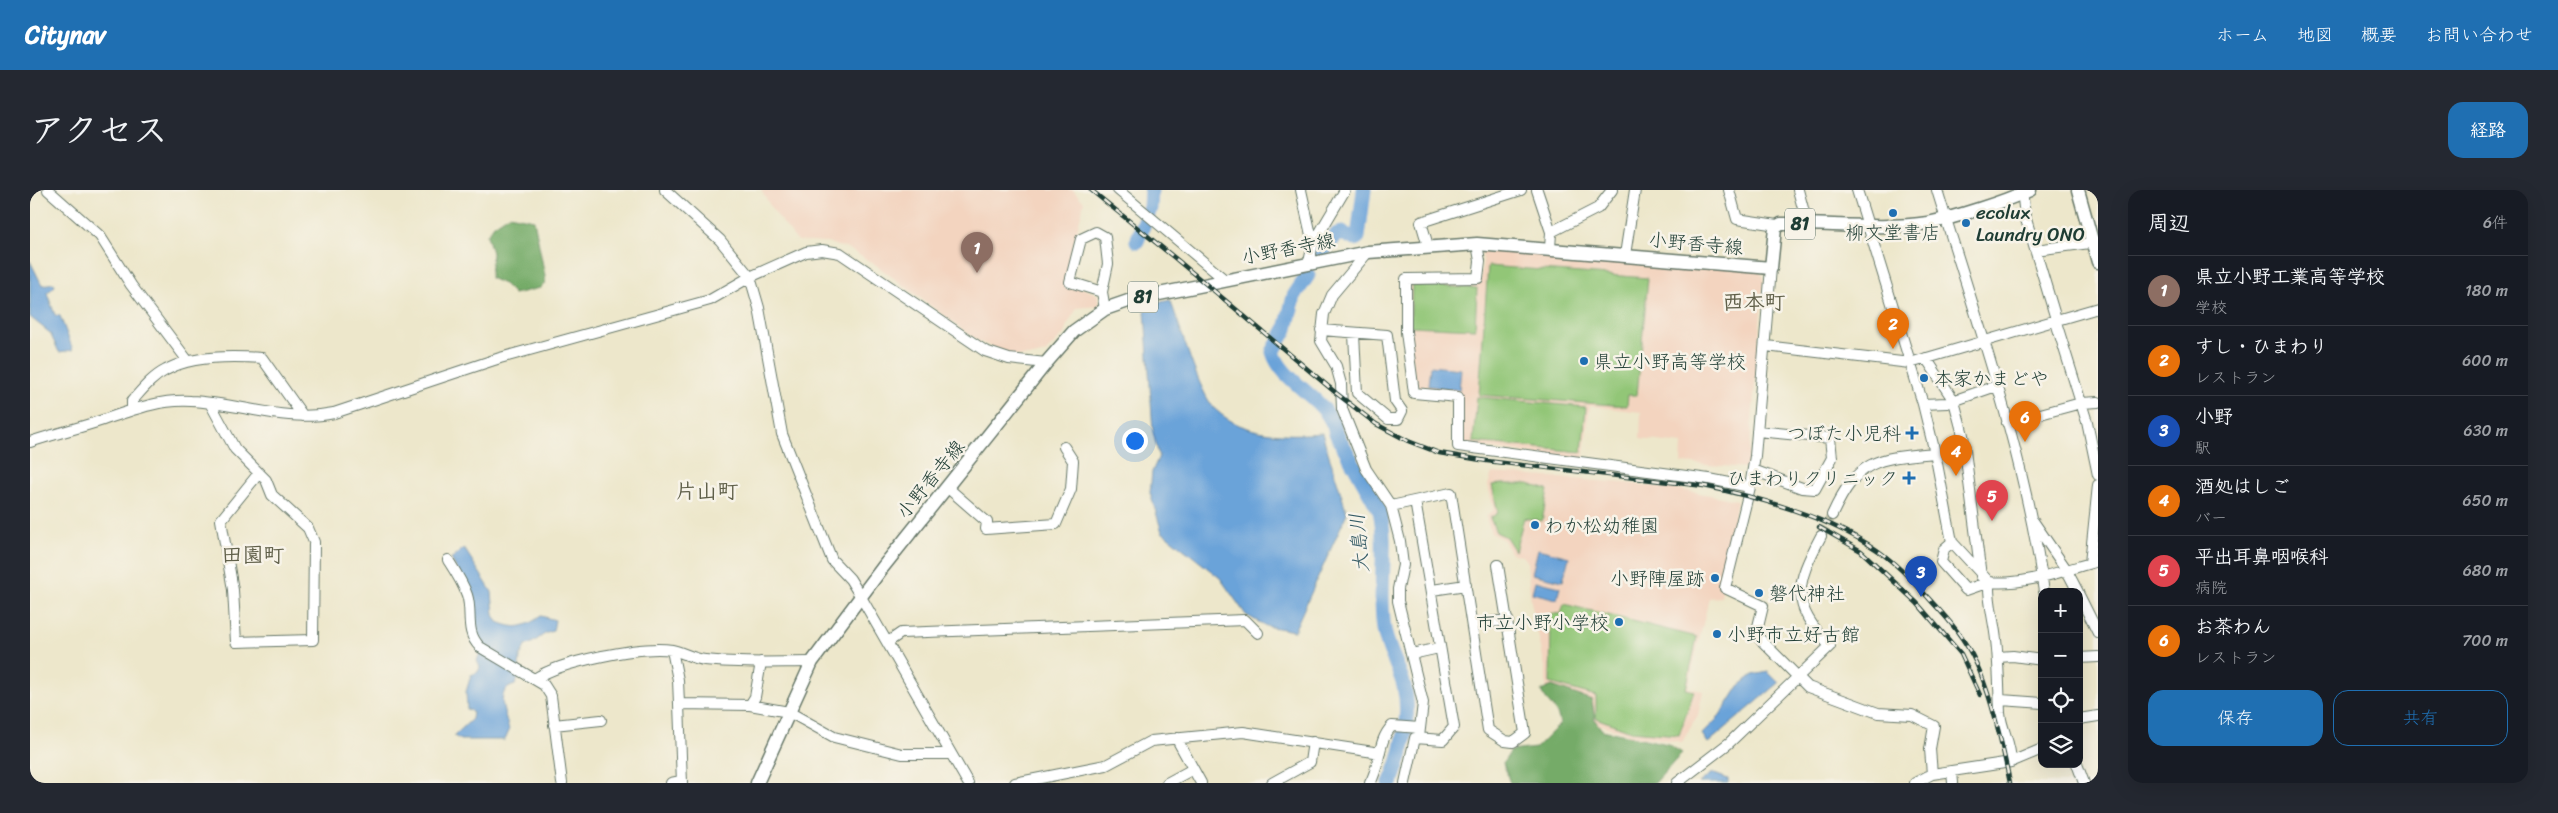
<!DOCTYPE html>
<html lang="ja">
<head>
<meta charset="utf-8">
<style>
	body { margin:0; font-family:Sriracha,"Klee One",sans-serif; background:#242831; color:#f1f3f6 }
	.controls { position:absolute; right:15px; bottom:15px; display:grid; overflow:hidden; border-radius:10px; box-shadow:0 5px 20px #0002 }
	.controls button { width:45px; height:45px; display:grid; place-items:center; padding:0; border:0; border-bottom:1px solid #363941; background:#171b24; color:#f1f3f6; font:25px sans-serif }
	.you { position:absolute; left:1104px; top:250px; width:18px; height:18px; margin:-12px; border:4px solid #fff; border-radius:50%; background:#1a73e8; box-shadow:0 0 0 8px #1a73e833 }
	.badge { display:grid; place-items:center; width:32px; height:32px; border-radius:50%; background:#1f6fb2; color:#fff; font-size:16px; font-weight:700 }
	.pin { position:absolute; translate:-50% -41px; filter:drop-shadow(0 1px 2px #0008) }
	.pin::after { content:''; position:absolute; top:26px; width:18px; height:15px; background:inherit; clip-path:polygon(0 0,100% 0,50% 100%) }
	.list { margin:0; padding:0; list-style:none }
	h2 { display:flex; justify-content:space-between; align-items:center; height:65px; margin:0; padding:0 20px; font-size:21px }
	h2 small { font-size:16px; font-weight:400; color:#9ea1a6 }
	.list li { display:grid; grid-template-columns:32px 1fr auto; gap:15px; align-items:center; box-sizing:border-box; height:70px; padding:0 20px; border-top:1px solid #363941 }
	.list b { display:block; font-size:19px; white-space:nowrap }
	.list p { margin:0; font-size:16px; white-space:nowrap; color:#9ea1a6 }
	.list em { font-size:16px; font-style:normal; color:#9ea1a6 }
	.actions { display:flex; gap:10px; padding:15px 20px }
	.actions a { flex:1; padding:11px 0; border:1px solid #1f6fb2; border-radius:15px; text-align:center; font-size:18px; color:#1f6fb2 }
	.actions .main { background:#1f6fb2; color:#fff }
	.icon { flex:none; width:28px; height:28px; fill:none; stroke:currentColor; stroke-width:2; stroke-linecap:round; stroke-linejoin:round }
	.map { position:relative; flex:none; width:2068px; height:593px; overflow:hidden; border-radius:15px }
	header { display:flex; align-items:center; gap:30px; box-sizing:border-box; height:70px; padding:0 25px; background:#1f6fb2; color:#fff }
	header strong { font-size:24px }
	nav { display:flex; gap:28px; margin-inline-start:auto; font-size:18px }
	.intro { display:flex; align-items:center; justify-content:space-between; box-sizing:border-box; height:120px; padding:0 30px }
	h1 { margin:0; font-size:35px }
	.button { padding:12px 22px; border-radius:15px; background:#1f6fb2; color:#fff; font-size:18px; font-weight:700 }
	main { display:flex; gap:30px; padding:0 30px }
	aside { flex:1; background:#171b24; border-radius:15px; box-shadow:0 5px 20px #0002 }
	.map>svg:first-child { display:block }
</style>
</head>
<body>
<header>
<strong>Citynav</strong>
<nav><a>ホーム</a><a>地図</a><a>概要</a><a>お問い合わせ</a></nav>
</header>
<div class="intro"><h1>アクセス</h1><a class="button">経路</a></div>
<main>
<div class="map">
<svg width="2068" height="593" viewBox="0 0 2068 593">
	<rect width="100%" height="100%" fill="#f7f3e8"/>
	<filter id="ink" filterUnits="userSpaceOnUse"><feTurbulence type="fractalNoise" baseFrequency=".02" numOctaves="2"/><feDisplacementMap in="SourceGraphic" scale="10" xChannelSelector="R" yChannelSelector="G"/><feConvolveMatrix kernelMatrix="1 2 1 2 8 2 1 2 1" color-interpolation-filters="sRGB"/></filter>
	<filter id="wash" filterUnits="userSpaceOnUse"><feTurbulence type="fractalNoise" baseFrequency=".0096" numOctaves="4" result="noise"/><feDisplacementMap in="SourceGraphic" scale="20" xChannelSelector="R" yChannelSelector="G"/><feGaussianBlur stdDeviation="1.12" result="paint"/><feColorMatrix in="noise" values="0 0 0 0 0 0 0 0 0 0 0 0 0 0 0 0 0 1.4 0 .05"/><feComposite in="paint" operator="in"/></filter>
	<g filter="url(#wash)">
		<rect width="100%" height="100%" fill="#ede7cb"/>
		<path fill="#f3d4bf" d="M731 0H1043L1054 12 1035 91 1067 104 1070 112 1068 116 1047 118 1036 137V142L1015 163 1003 166H984L948 151 846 75 819 59 797 53 767 51 742 19Z
			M1451 58 1728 80 1734 87 1718 278 1651 273 1652 254 1610 249 1611 222 1560 216 1553 270 1439 256 1433 250 1430 204 1386 201 1378 141 1377 91 1450 93 1453 70Z
			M1462 283 1595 293 1653 300 1707 310 1691 407 1679 408 1658 498 1673 501 1668 525 1652 552 1601 545 1563 532 1516 500V481L1501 412 1497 372 1492 366 1480 363 1474 350 1461 343 1456 327 1464 320 1458 295Z"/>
		<path fill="#92c677" stroke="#588256" d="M1458 76 1618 88 1607 205H1598L1597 216 1449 205Z
			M1382 95 1447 98 1445 139 1380 136Z
			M1447 207 1556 217 1552 262 1443 252Z
			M1472 294H1498L1518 300 1512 331 1494 328 1485 361 1476 347 1466 342 1460 328 1468 323 1462 295Z
			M1534 414 1667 447 1656 499 1664 501 1649 545 1601 541 1566 528V506L1520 493 1521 423 1531 424Z"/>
		<path fill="#75ab68" stroke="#4a744e" d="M479 25 504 30 515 86V93L510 98 484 104 474 94 460 88 462 63 457 45 464 35Z
			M1522 496 1562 510 1565 530 1572 540 1638 554 1652 563 1625 593H1480L1473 573 1481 561 1506 558 1530 534C1527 516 1518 516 1511 501Z"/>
		<path fill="#6aa3d9" stroke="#447086" d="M0 71 12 95 24 93 25 96 17 103 25 125 30 126 43 160 29 162 20 143 0 127Z
			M1140 110C1150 134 1169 205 1186 220 1214 246 1256 246 1292 243L1317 323 1264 441 1236 436 1216 425 1190 388 1132 342 1120 303 1122 282 1129 266 1123 242 1115 121 1123 114Z
			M1400 176 1431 179 1429 200 1398 196Z
			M434 358 462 402 464 425 468 432C487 440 495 437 511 426L525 430 523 441C512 443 507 452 495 456L490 467 488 489 485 495C462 501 477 525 479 541L475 550H431L424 546 442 529 443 522 437 519 436 502 441 485 448 482 450 477 447 471 453 453 450 447 444 446 440 402 421 369Z
			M1508 359 1539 367 1533 391 1502 384Z
			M1505 391 1530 397 1527 409 1502 403Z
			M1738 482 1749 493 1678 553 1672 544 1690 526 1709 496 1723 485Z
			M1682 583 1698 589V593H1669Z"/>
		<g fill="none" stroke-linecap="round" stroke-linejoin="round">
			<path stroke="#6aa3d9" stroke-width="15" d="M1107 51 1120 18 1121 0
				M1289 66 1307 44 1312 43 1325 49 1328 47 1334 0
				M1278 85 1264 106 1256 139 1243 162C1253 195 1299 208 1306 243L1350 321C1358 357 1348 400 1354 439 1357 459 1369 477 1374 496 1381 525 1373 567 1360 593"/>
		</g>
	</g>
	<g filter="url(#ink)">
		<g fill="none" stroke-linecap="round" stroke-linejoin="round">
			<path stroke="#c4c5ad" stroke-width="10" stroke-dasharray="10 5" stroke-linecap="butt" d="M1791 346 1802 325"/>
			<g stroke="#677869" stroke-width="12">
				<path id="minor" d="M18 0 70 46 101 95 158 171
					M635 0 690 50 720 87 729 118 752 244 802 370 820 389 831 407 938 593
					M1088 0 1195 90
					M1271 0 1283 54
					M1507 0 1521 42 1520 59
					M1699 0 1707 29 1747 35
					M1768 0 1777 33
					M1827 0 1893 214 1905 263 1922 352 1959 392C1994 396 2034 380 2068 371
					M1907 0C1947 131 1995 265 2014 402
					M1992 0 1995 26 2026 129
					M1521 42 1568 18 1582 0
					M1447 54 1450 71 1448 88 1376 89V142L1384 203 1428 207V256L1679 289 1720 297
					M1398 56 1391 32 1491 0
					M2005 60 2068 52
					M1338 62 1302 105 1294 124 1291 151 1306 176 1311 194 1312 219 1336 279 1361 316 1370 351 1373 375 1368 399V411L1393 513 1389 547
					M1595 65 1605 0
					M1279 72 1283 54 1315 0
					M1741 78 1725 266 1720 297 1695 398 1733 416 1726 445 1778 497 1848 523 1882 525 1904 536 1900 559 1902 584
					M1072 102 1040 92 1051 49 1066 42 1075 47 1078 74 1072 102 1075 119
					M2025 129 2057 232 2068 285
					M1291 140 1357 145 1365 211 1372 221 1368 229H1358L1327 203 1324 144
					M1736 156 1880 173 2068 118
					M1896 168 1924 211 1933 245 1951 386
					M180 213 205 259 236 290 242 305 278 338 284 352 283 450 206 452 203 400 191 330 229 283
					M1893 214 1917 213 1966 196
					M102 219V211C112 200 122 187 136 180 162 165 203 166 232 168L273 226
					M1977 233 2051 213 2068 212
					M0 252C24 244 49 238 73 230 102 220 130 209 161 211 210 213 255 233 304 223L470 168 680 110 720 87 776 62 792 60 810 63 955 161 979 169 1016 173
					M1723 280 1772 298 1785 299 1802 268 1800 248 1727 241
					M918 298 957 332 956 339 1026 334 1041 299 1043 271 1034 257
					M1361 316 1421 303 1458 540 1475 551 1483 552 1495 543 1468 375
					M1802 325C1828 268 1848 268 1905 263
					M2003 331 2036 379 2048 402
					M1922 352 1914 359 1911 372 1936 400 1959 392C1958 412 1964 430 1966 450 1969 474 1969 499 1970 523 1971 538 1981 553 1981 572
					M418 370C425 381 433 393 437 405 443 423 434 441 450 457L514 495 521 506 532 593
					M2060 373 2068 295
					M1402 400 1436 395
					M2049 405 2068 443
					M1443 434 1478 430
					M858 452 871 443 1215 430 1228 443
					M642 460 648 490 649 514
					M1382 464 1409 458
					M1968 467 1983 466 2012 470
					M2049 468 2068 467
					M505 489C528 472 613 455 642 460 653 462 663 469 675 470 710 474 747 472 782 472
					M1971 510 2012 513
					M720 515 725 507 731 472
					M2049 529 2068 526
					M524 535 571 530
					M1148 548 1149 553 1171 593
					M2047 574 2054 593
					M1922 582 1923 593
					M641 593 651 591
					M652 593 649 514 720 515 759 522 804 547 872 564H920
					M985 593 1076 575 1121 551 1213 542 1350 563
					M1137 593 1163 579
					M1242 593 1280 572 1283 552
					M1340 593C1351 575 1347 551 1362 536L1390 538
					M1375 593 1385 548 1413 550 1424 537 1385 311
					M1647 593 1699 553 1800 456C1760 414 1765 395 1791 346
					M1885 593 1902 584 1981 572 2012 559"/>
			</g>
			<g stroke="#677869" stroke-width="15">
				<path id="major" d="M2048 0 2068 72
					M727 593 782 472 853 377 1016 173 1044 141 1075 119 1104 109 1338 62 1447 54 1741 78 1745 38 1751 34C1797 33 1853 40 1898 33 1927 27 1973 12 2000 0"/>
			</g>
			<use href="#minor" stroke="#fff" stroke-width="10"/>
			<use href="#major" stroke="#fff" stroke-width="12"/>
			<g stroke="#1f3d34" stroke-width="4.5">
				<path id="rail" d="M1061 0 1151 73
					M1146 69 1306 203 1346 234 1378 251 1409 263 1457 271 1674 296C1731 308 1799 327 1847 360 1867 374 1886 394 1902 412 1920 431 1935 449 1946 473 1961 504 1973 558 1980 593
					M1789 337 1831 361 1887 413 1931 464 1950 505"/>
			</g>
			<use href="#rail" stroke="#f7f3e8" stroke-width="2.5" stroke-dasharray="8" stroke-linecap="butt"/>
		</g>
	</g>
	<g fill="#1f6fb2" stroke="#f7f3e8" stroke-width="2">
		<circle cx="1863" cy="23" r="5"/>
		<circle cx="1936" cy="33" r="5"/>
		<circle cx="1554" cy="171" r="5"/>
		<circle cx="1894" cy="188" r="5"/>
		<path d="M1879.5 235.5h5v5h5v5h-5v5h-5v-5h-5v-5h5z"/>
		<path d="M1876.5 280.5h5v5h5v5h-5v5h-5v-5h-5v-5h5z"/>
		<circle cx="1505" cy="335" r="5"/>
		<circle cx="1685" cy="388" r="5"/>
		<circle cx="1729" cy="403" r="5"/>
		<circle cx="1589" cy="432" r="5"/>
		<circle cx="1687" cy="444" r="5"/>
	</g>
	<g text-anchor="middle" stroke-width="5" stroke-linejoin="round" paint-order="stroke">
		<g fill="#f7f3e8" stroke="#60746a" stroke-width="1">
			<rect x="1755" y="18.5" width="30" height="31" rx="4"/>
			<rect x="1098" y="91.5" width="30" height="31" rx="4"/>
		</g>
		<g font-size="18" font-weight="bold" fill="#1f3d34">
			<text x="1770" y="40">81</text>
			<text x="1113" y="113">81</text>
		</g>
		<g font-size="19" fill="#1f3d34" stroke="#f7f3e8" text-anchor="start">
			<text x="1946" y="29">ecolux<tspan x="1946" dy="22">Laundry ONO</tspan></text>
			<text x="1863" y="49" text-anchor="middle">柳文堂書店</text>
			<text x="1564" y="178">県立小野高等学校</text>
			<text x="1904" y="195">本家かまどや</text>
			<text x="1871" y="250" text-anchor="end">つぼた小児科</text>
			<text x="1868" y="295" text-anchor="end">ひまわりクリニック</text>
			<text x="1515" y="342">わか松幼稚園</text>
			<text x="1675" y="395" text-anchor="end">小野陣屋跡</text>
			<text x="1739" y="410">磐代神社</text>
			<text x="1579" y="439" text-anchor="end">市立小野小学校</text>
			<text x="1697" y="451">小野市立好古館</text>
		</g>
		<g font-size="19" fill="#1f3d34" stroke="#f7f3e8">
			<text transform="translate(1666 53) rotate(5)" y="7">小野香寺線</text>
			<text transform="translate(1258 58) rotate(-11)" y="7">小野香寺線</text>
			<text transform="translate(900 289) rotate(-51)" y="7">小野香寺線</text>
		</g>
		<g font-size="20" font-style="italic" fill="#365c66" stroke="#f7f3e8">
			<text transform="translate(1329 353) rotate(-95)" y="7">大島川</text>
		</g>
		<g font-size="21" font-weight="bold" fill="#60604a" stroke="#f7f3e8">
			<text x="1724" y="119">西本町</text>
			<text x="677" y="308">片山町</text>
			<text x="223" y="372">田園町</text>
		</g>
	</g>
</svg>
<div class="controls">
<button>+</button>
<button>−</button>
<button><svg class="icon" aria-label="locate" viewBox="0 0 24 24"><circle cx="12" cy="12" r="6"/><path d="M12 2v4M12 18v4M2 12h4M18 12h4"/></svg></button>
<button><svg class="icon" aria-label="layers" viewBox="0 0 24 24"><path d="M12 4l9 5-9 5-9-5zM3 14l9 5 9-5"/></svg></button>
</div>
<div class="you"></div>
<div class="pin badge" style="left:947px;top:83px;background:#8d6e63">1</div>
<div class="pin badge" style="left:1863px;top:159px;background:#e8710a">2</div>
<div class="pin badge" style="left:1891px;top:407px;background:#1a4fb4">3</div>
<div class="pin badge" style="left:1926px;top:286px;background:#e8710a">4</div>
<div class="pin badge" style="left:1962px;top:331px;background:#e0444e">5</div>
<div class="pin badge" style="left:1995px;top:252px;background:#e8710a">6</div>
</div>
<aside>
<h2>周辺<small>6件</small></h2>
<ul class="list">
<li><span class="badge" style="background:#8d6e63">1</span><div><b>県立小野工業高等学校</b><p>学校</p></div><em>180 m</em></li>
<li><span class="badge" style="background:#e8710a">2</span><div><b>すし・ひまわり</b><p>レストラン</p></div><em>600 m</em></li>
<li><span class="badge" style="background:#1a4fb4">3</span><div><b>小野</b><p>駅</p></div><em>630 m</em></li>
<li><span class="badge" style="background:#e8710a">4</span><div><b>酒処はしご</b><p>バー</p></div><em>650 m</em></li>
<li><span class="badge" style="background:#e0444e">5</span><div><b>平出耳鼻咽喉科</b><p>病院</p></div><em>680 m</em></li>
<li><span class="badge" style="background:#e8710a">6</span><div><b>お茶わん</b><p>レストラン</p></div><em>700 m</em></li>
</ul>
<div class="actions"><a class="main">保存</a><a>共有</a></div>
</aside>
</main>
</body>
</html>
